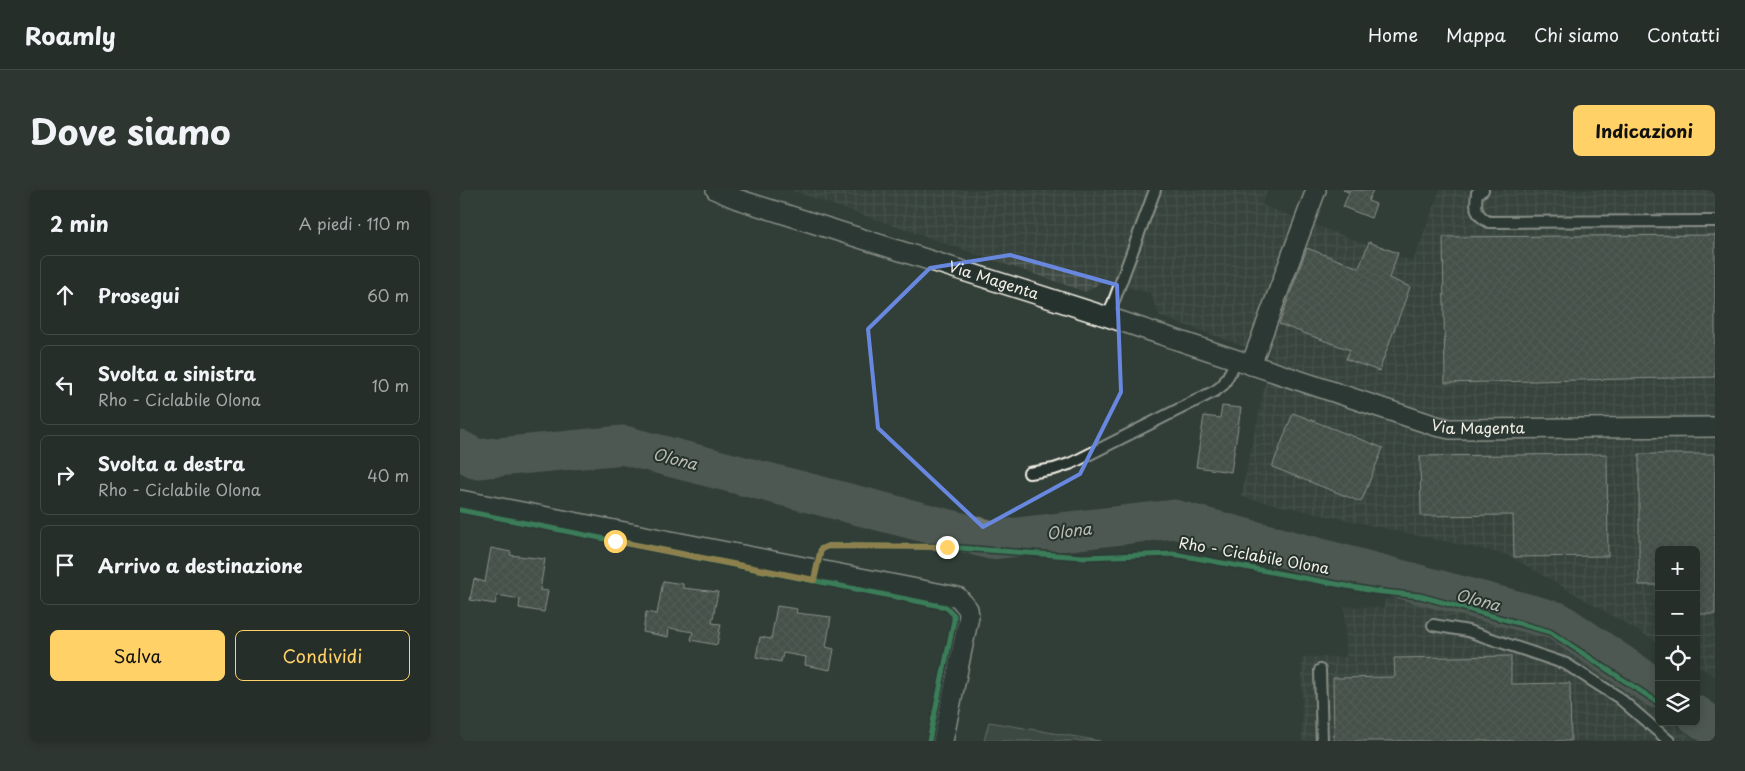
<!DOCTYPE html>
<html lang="it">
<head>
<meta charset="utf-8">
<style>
	body { margin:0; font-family:"Playpen Sans",sans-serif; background:#2e3632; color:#f1f3f6 }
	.controls { position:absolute; right:15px; bottom:15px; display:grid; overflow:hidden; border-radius:8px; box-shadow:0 2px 8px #0003 }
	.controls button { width:45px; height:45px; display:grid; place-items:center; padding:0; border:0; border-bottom:1px solid #424a47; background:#262e2a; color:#f1f3f6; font:25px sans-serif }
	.stop { position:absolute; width:15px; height:15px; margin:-11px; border:4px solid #ffd166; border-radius:50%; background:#fff }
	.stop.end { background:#ffd166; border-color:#fff; box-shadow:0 1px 5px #0008 }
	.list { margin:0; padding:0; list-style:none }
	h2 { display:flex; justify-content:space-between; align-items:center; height:65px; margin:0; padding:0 20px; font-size:21px }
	h2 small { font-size:16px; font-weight:400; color:#a4a8a8 }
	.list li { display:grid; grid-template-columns:32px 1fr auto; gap:15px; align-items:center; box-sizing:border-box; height:80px; margin:0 10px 10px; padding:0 10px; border:1px solid #424a47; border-radius:8px }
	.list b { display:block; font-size:19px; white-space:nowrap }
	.list p { margin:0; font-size:16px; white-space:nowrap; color:#a4a8a8 }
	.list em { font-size:16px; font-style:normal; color:#a4a8a8 }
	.actions { display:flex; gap:10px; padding:15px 20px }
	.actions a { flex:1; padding:11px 0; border:1px solid #ffd166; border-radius:8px; text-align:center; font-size:18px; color:#ffd166 }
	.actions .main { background:#ffd166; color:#111 }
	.icon { flex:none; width:28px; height:28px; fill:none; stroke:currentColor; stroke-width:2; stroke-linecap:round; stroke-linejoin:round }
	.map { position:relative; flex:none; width:1255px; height:551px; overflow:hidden; border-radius:8px }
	header { display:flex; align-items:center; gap:30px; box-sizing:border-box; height:70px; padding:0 25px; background:#262e2a; border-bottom:1px solid #424a47 }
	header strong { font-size:24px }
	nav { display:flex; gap:28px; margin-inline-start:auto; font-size:18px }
	.intro { display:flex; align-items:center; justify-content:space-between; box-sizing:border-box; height:120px; padding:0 30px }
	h1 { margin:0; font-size:35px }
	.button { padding:12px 22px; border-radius:8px; background:#ffd166; color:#111; font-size:18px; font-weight:700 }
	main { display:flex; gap:30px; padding:0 30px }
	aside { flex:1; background:#262e2a; border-radius:8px; box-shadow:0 2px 8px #0003 }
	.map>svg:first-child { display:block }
</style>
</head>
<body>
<header>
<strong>Roamly</strong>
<nav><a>Home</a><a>Mappa</a><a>Chi siamo</a><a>Contatti</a></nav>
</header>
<div class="intro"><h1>Dove siamo</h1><a class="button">Indicazioni</a></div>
<main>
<aside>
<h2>2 min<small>A piedi · 110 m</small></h2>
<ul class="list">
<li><svg class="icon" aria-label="ahead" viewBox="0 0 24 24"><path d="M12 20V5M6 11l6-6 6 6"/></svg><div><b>Prosegui</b></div><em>60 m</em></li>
<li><svg class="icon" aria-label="left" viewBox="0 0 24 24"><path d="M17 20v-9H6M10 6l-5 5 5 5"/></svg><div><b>Svolta a sinistra</b><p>Rho - Ciclabile Olona</p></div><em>10 m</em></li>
<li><svg class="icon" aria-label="right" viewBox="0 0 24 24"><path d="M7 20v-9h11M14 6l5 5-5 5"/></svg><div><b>Svolta a destra</b><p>Rho - Ciclabile Olona</p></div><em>40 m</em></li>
<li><svg class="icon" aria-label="arrive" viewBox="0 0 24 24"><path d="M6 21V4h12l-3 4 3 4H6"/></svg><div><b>Arrivo a destinazione</b></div></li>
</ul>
<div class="actions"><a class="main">Salva</a><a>Condividi</a></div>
</aside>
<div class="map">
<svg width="1255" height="551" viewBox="0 0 1255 551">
	<defs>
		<pattern id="industrial-grid" width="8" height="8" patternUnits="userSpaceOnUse" patternTransform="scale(1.25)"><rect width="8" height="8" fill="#404b44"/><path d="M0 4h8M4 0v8" fill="none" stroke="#5c655f"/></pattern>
		<pattern id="building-cross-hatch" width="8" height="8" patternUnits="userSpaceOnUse" patternTransform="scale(1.25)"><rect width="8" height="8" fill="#5f6861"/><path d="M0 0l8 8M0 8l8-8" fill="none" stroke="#777e78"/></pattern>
	</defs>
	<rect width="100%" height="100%" fill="#323e38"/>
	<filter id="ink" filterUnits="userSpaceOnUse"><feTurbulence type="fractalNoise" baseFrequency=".02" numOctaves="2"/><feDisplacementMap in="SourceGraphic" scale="10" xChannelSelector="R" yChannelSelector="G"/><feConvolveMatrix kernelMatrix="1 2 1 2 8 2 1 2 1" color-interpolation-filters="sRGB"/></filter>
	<g filter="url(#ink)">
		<path fill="url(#industrial-grid)" d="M330 0H807L802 15 953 72 980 0H1255V486L1236 475V360H1199V453L1048 365 781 307 811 166 700 126 690 103 643 91 626 102Z
			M925 409 959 410 1028 432 1039 431 1079 445 1145 481 1199 523V532H1211L1236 551H842V467H886L885 416 924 418Z"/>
		<path fill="#4c564f" stroke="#a0a49c" d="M529 532 640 551H524Z"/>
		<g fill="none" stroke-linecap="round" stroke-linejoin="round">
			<path stroke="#727972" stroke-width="39" d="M0 260 17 269 163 255 532 350 714 329 1097 431 1199 500
				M1236 525 1255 538"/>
		</g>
		<path fill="url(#building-cross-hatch)" stroke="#f4f1e8" d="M883 0H913L908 11 916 14 911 28 883 17 889 2Z
			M1255 45V187L985 193 983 47Z
			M909 52 938 63 929 88 950 97 919 181 886 169 890 160 819 134 847 58 899 78Z
			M762 216 781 218 771 282 736 277 744 226 760 228Z
			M833 223 923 258 901 312 812 277Z
			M1147 264 1148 366 1054 367 1053 325 961 326 960 266Z
			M1179 264H1255V424H1236V360H1199V395H1179Z
			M31 358 51 362 50 365 85 369 80 400 88 401 84 422 59 418 60 409 37 405 35 414 10 410 14 389 25 392Z
			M203 391 223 394V398L258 402 252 433 261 434 257 455 231 450 233 442 209 438 208 447 183 442 186 422 197 424Z
			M317 416 337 419 336 423 371 427 366 457 374 459 370 480 345 475 346 467 323 463 321 472 296 467 300 447 311 449Z
			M1051 466V494L1110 493 1111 551H874L873 488 935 487 934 468Z"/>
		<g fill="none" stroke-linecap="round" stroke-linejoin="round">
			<g stroke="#f4f1e8" stroke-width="14">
				<path id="lane" d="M1023 0 1017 3C1015 18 1015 25 1029 32L1255 31
					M648 127 695 0
					M569 283 594 279 612 273 755 201 763 195 777 170
					M973 435 1008 441 1106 474 1158 507 1209 551
					M860 480 862 551"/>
			</g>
			<g stroke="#f4f1e8" stroke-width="22">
				<g id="street">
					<path id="s1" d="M256 0 277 9 648 127 976 236 990 239 1255 237"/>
					<path d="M791 175 856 0"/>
					<path d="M0 310 498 407 508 419 509 426 483 551"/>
				</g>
			</g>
			<use href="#lane" stroke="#26332d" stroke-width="10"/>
			<use href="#street" stroke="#26332d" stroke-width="19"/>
			<g stroke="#26332d" stroke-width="8">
				<path id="cycleway" d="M0 320 486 417 494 425V430L469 551
					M354 390 361 359 368 356 487 357 623 367 714 364 914 401 960 406 1090 442 1199 513"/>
			</g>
			<use href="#cycleway" stroke="#46c982" stroke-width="5"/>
		</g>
	</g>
	<g fill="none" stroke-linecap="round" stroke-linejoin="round" filter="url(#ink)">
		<path stroke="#ffd166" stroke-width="6" d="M155 351 354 390 361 359 368 356 487 357"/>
	</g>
	<path d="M0 0H1255V551H0ZM550 65 657 95 661 202 620 284 523 337 418 238 408 139 470 78Z" fill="#323e38" fill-opacity=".55" fill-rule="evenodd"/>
	<path fill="none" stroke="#6887de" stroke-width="4" stroke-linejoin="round" d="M550 65 657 95 661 202 620 284 523 337 418 238 408 139 470 78Z"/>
	<g text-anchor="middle" stroke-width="4" stroke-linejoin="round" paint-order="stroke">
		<g font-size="15" fill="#f4f1e8" stroke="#26332d">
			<text dy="5" stroke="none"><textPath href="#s1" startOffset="292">Via Magenta</textPath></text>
			<text dy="5" stroke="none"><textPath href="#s1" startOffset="800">Via Magenta</textPath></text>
			<text transform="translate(794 366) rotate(10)" y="5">Rho - Ciclabile Olona</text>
		</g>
		<g font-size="16" font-style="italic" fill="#babbb3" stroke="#26332d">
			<text transform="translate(215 269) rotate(14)" y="6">Olona</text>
			<text transform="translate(609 341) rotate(-7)" y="6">Olona</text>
			<text transform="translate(1018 410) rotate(15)" y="6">Olona</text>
		</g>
	</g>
</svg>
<div class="controls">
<button>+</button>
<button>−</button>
<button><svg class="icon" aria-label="locate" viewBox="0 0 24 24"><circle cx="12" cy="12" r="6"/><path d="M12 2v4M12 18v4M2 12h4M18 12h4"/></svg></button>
<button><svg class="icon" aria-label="layers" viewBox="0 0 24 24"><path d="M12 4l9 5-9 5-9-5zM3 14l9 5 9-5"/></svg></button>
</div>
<div class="stop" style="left:155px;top:351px"></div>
<div class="stop end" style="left:487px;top:357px"></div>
</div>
</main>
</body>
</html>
